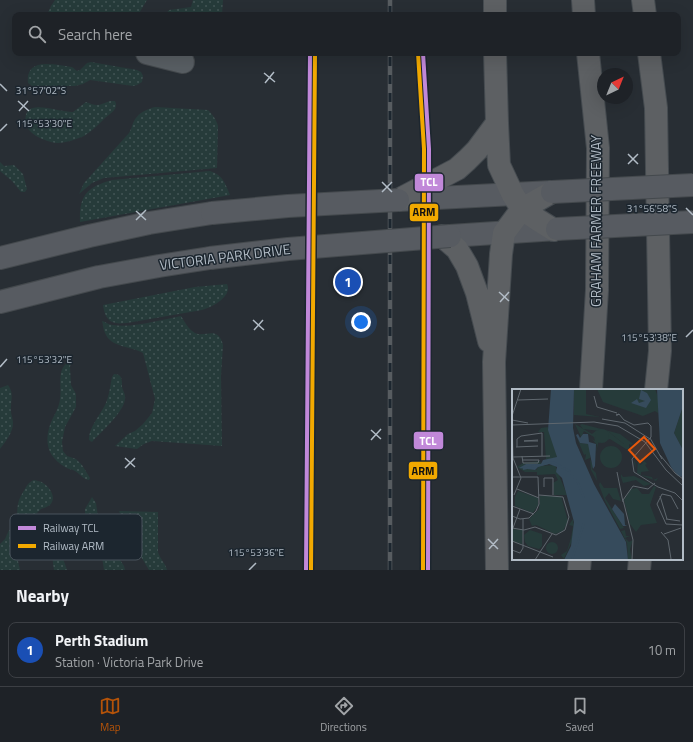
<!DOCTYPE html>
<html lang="en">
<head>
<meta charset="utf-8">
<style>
	body { margin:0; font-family:"Titillium Web",sans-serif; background:#2b2f33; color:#f1f3f6 }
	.compass { position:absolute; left:597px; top:68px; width:36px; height:36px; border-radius:50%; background:#1e2227; box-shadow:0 4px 16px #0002; rotate:43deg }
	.you { position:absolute; left:361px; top:322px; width:14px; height:14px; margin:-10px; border:3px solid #fff; border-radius:50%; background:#1a73e8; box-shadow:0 0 0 6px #1a73e833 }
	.badge { display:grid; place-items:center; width:26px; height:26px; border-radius:50%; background:#b45309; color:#fff; font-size:13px; font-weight:700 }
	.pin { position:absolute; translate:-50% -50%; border:2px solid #fff; box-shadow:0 1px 4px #0006 }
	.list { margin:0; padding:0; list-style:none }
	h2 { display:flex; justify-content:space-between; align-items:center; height:52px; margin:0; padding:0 16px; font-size:17px }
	h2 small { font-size:13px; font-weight:400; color:#a1a4a7 }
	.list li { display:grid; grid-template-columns:26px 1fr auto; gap:12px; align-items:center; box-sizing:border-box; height:56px; margin:0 8px 8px; padding:0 8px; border:1px solid #3c3f44; border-radius:8px }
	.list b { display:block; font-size:15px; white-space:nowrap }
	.list p { margin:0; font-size:13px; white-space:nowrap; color:#a1a4a7 }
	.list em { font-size:13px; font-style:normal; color:#a1a4a7 }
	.icon { flex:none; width:22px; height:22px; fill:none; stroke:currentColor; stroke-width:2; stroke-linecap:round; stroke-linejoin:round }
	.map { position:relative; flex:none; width:693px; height:570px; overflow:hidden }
	.search { position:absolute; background:#1e2227; box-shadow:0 4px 16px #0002; left:12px; right:12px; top:12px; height:44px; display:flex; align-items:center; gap:10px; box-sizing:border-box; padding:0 14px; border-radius:8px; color:#a1a4a7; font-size:15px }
	.sheet { height:116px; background:#1e2227 }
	nav { display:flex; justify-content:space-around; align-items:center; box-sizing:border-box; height:56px; border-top:1px solid #3c3f44; background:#1e2227; font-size:11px; color:#a1a4a7 }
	nav a { display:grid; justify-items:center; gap:2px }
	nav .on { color:#b45309 }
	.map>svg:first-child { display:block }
</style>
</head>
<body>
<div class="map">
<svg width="693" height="570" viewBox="0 0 693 570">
	<defs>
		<pattern id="green-dots" width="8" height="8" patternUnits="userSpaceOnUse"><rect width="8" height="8" fill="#263b3a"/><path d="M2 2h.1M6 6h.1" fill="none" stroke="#435555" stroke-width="1.8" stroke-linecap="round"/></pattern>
	</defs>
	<rect width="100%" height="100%" fill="#282e34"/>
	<path fill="url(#green-dots)" d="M55 0H147L138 15H47L51 6Z
		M193 0H223L222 15H165L169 10 191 7Z
		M91 62 137 70 141 72 143 76 142 82 137 85 133 86 90 80 83 84 75 86H67L50 89 40 88 32 86 28 83C26 62 44 63 59 65 63 66 68 66 72 67 74 68 75 70 77 71L80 70 87 63Z
		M110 101H115C119 109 111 113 105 118 99 124 92 131 84 136 77 139 66 143 58 143 50 143 35 137 30 131 24 125 23 110 33 108 42 105 62 112 73 112L86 102C97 107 100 105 110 101Z
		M155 107 208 110C213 115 216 119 218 126L217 168 104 178 92 183 79 194 84 183 129 133C132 128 132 125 134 121 138 113 147 109 155 107Z
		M0 162 4 166 14 165 23 174 27 189 25 192H21L12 181 0 171Z
		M210 171C223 175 225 183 230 195L80 222C79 195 87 187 112 180Z
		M227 284C228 286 228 288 228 290 225 301 211 307 202 310L127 323C123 323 119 324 116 323 107 322 104 313 103 305L195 287Z
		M181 316C185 322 188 329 195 333 205 338 218 325 223 345L221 376 222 446 152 441 144 444 137 449 115 446 128 434 135 431 143 424 152 413 155 399 143 353C131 346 111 348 105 333 103 329 103 324 102 321 106 322 109 325 113 325 134 328 160 320 181 316Z
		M69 362 71 363 70 367 71 385 76 394V407L65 427 62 442 63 451 67 456 76 459 82 465 90 478 89 480C82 479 80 473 73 470 71 469 68 469 65 467 48 457 44 443 50 425 53 416 59 409 60 399 62 388 56 368 69 362Z
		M114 374C121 374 122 378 122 384 121 389 126 393 125 399 124 412 101 432 92 442L89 440C88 429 100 415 105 405 109 397 110 387 112 377Z
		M8 385C14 393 11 399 11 407 10 413 13 418 13 423 13 433 5 442 0 449V388Z
		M34 480C37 481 41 481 43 483 50 487 57 498 50 505 47 507 44 508 41 509 40 510 37 513 36 514L18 561 20 570H0V544L5 539 9 530 14 529C19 521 16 513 18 504 19 498 22 494 25 489 27 485 29 482 34 480Z
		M92 497 96 503 98 517 105 536 124 566 125 570H104L101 550 90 530 85 517V509Z
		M119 511 158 512V552C160 559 166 564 167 570H149L128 535Z
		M57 541 67 570H54C52 559 52 551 57 541Z"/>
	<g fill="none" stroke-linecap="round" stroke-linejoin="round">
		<g stroke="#44494d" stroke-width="24">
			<path id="street" d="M147 53 183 62"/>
		</g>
		<g stroke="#44494d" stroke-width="24">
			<path id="secondary" d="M398 200 552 192
				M450 236 557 229
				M0 258 89 236 149 223 212 213
				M0 302 99 277 159 266 210 258"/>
		</g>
		<g stroke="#454b50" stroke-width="24">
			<path id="highway" d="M495 0V15
				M583 0 584 15
				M643 0 645 15
				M495 53 497 123 499 165 513 195 522 209 538 220 554 230
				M588 53 598 148 597 290 591 390
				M649 53 656 108 660 351 656 390
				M398 200 457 169 467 160 477 150 497 123
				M442 236 457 249 467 266 477 293 489 341
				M497 570 494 362 501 254 504 233 522 209 552 192
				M579 570 580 559
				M639 570 640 559"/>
		</g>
		<use href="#street" stroke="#585e63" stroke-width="22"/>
		<use href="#secondary" stroke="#575b61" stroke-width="22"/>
		<use href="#highway" stroke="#5d6063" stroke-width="22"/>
		<g stroke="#575c60" stroke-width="4.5">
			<path id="rail" d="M390 15V0
				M390 570V53"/>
		</g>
		<use href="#rail" stroke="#1c262f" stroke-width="3" stroke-dasharray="9" stroke-linecap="butt"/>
		<g stroke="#44494d" stroke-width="24" stroke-linecap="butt">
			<path id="secondary-bridge" d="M552 192 693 185
				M212 213 288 206 398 200
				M557 229 693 222
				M210 258 288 249 450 236"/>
		</g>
		<use href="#secondary-bridge" stroke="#575b61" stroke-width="22"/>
		<g stroke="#1c262f" stroke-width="7">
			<path id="rail-1" d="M423 53 429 149 428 570
				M306 570 310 53"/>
		</g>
		<g stroke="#1c262f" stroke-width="7">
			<path id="rail-2" d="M418 53 424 149 423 570
				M311 570 315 53"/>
		</g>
		<use href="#rail-1" stroke="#c188d9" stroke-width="4"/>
		<use href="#rail-2" stroke="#f2a900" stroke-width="4"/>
	</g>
	<path fill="none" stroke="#b2bcc6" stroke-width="1.5" d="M264 73 275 82M265 83 274 72M0 84 7 91M18 101 29 111M19 111 28 101M0 131 7 124M628 154 638 164M628 164 638 154M382 182 392 192M382 192 392 182M686 208 693 215M136 211 146 220M136 220 146 210M499 292 509 301M500 302 509 292M253 320 264 330M254 330 263 320M686 337 693 330M0 367 7 359M371 430 381 439M371 440 381 429M125 458 135 467M125 468 135 458M488 539 498 549M489 549 498 539M249 570 256 563"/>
	<g text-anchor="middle" stroke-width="3" stroke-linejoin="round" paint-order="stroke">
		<g font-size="14" fill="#b2bcc6" stroke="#1c262f">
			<text transform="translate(596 221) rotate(-90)" y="5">GRAHAM FARMER FREEWAY</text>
			<text transform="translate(225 257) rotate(-7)" y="5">VICTORIA PARK DRIVE</text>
		</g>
	</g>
	<g transform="translate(512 389)">
		<rect width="171" height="171" fill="#282e34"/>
		<path d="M171 17V61L162 44ZM63 35 80 45 85 41 97 43 112 55H119L123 58 117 55V60H114L98 50 86 54V55L84 64 85 56 80 50 83 52 82 48 72 42 69 48ZM36 38 45 67 44 71 34 70 32 43H26L29 39ZM124 68 126 70 128 76 131 74 129 71 131 73H133L129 70 130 69 135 75 133 76 137 82 129 83V86L140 88 141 91 146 89 144 92 131 87 125 84 126 71H123L124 80 122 74ZM28 72 29 75H14L9 79 24 81 27 77 43 76 55 106H42L41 94 46 91 43 85 25 86V83H13L5 78 11 74ZM109 85 111 88 122 87 139 95 132 97 124 91 111 94 109 88V96ZM88 93 92 99H105L109 112 101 110 97 104 93 109 112 139 108 140 93 112 87 96ZM142 97 144 98 138 116 145 134 129 136 124 143 118 135 112 111 119 100 125 99 130 105H137ZM61 130 62 138 60 152 52 170 49 166 55 162 59 149 61 137 57 136ZM0 140 11 141 10 155 0 152ZM113 141 114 147H118L113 149 117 153 121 151 118 160 120 171H116L115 154 109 142Z" fill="#263b3a"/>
		<path d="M70 35 108 45 121 55H112L97 43 71 40 68 36ZM65 49 68 54 76 55 79 64 78 70 81 77 80 80 84 84 85 92 79 81 78 69 73 71 74 65 78 63 72 66Z" fill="#263b3a"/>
		<path d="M62 0H74V25L88 28 62 26Z" fill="#263b3a"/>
		<path d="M6 102 26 109V116L21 124 3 117V108Z" fill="#263b3a"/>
		<path d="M85 0H143L146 8V24L143 22 131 27 91 13ZM83 47a7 7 0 1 1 14 0a7 7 0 1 1-14 0ZM88 68a11 11 0 1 1 22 0a11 11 0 1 1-22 0ZM28 107H49L56 132 51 142 43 145 24 136 20 137 17 130 27 120ZM18 141 30 145V157L27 160 16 157 13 153 12 146ZM34 159a6 6 0 1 1 12 0a6 6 0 1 1-12 0Z" fill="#263b3a"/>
		<path d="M39 0H62L61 39 64 54 82 95 114 153 116 171H52L59 157 62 133 50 89 44 83 45 78 37 75 26 78 23 81 7 79 14 75H29L31 71 45 68 36 41ZM145 0H171V17L162 44 171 61V88L166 87 159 78 148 54ZM129 1 135 4 139 11 134 19 119 14 125 10 127 14 133 12 127 10ZM66 45 68 49 71 45H76L77 53 84 55 83 77 81 80 76 55 68 54 64 46ZM103 115 112 125 113 136 115 137H111L100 120Z" fill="#364b5c"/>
		<path fill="none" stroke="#364b5c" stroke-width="2" d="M11 80 41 73 57 82 66 94 72 109V134L60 171"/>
		<path fill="none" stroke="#5f676e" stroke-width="1" d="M82 7 85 18 105 24M6 11 36 10M107 25 104 26H106L107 25 112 31 122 36 136 34 139 37V48L120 70 122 83 146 98 163 104 171 112M90 30 113 34 138 50M0 31 16 34M0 36 82 33 106 37 133 53 154 81 171 97M138 49 150 70M26 51 12 52H26M4 58 26 57M5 58V50L9 47 30 44V67M148 66 163 84 171 90M10 67 11 74H26L27 71M1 68 38 67M10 71H27M105 83 111 113M0 88H26L27 115 24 122 17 129 8 130 0 127M32 98V89H41V106M5 100 27 109M2 106 9 89 1 69 0 27 9 0M148 107 155 130M0 117 22 125M166 120 159 107 150 105 145 115 154 135 171 136M154 130 168 132M0 139 12 141 23 138 44 146 53 141 57 128 51 108 27 106M1 139 8 120M149 143 156 151 159 170M40 145 28 163 41 168M152 145 169 139M0 152 28 163 23 171M0 161 8 164 11 159V130M120 171 121 151 111 111 121 97 136 100 143 94"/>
		<path fill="#e8590c" fill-opacity="0.15" stroke="#e8590c" stroke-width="2" d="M132 48 143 60 128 73 117 61Z"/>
		<rect width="171" height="171" fill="none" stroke="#b2bcc6" stroke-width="2"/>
	</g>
	<rect x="10" y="514" width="132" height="46" rx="6" fill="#1c262f" stroke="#49535c" stroke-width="1"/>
	<rect x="18" y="526" width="18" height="4" fill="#c188d9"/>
	<rect x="18" y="544" width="18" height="4" fill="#f2a900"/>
	<g font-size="11" fill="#b2bcc6">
		<text x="43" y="532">Railway TCL</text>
		<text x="43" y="550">Railway ARM</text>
	</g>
	<g font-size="10" text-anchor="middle" fill="#b2bcc6" stroke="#1c262f" stroke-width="3" stroke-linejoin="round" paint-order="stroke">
		<text x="41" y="94">31°57'02"S</text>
		<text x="44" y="127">115°53'30"E</text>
		<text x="652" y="212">31°56'58"S</text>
		<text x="649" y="341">115°53'38"E</text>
		<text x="44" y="363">115°53'32"E</text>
		<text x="256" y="556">115°53'36"E</text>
	</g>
	<g stroke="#1c262f" stroke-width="1.5">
		<rect x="414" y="173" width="30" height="19" rx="4" fill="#c188d9"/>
		<rect x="409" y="203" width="30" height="19" rx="4" fill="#f2a900"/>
		<rect x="413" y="431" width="31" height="19" rx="4" fill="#c188d9"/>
		<rect x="408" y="461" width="30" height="19" rx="4" fill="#f2a900"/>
	</g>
	<g font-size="11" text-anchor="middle" font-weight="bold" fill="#fff">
		<text x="429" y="186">TCL</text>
		<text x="428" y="445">TCL</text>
	</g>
	<g font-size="11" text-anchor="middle" font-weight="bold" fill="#111">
		<text x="424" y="216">ARM</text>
		<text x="423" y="475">ARM</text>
	</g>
</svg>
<svg class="compass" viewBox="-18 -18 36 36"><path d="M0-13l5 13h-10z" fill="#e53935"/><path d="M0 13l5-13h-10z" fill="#a1a4a7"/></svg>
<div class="you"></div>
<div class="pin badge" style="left:348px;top:282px;background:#1a4fb4">1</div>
<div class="search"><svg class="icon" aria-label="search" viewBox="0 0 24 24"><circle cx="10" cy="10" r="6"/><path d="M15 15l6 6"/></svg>Search here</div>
</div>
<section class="sheet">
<h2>Nearby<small></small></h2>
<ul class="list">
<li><span class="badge" style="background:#1a4fb4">1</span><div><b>Perth Stadium</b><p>Station · Victoria Park Drive</p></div><em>10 m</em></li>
</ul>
</section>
<nav>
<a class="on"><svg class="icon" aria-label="map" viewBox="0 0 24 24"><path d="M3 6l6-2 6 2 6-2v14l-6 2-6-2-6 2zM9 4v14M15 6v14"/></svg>Map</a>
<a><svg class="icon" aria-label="directions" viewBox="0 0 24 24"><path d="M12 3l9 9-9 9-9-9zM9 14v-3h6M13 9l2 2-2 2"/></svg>Directions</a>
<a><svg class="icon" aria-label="saved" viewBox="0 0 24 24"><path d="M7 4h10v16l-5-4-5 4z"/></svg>Saved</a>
</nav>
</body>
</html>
